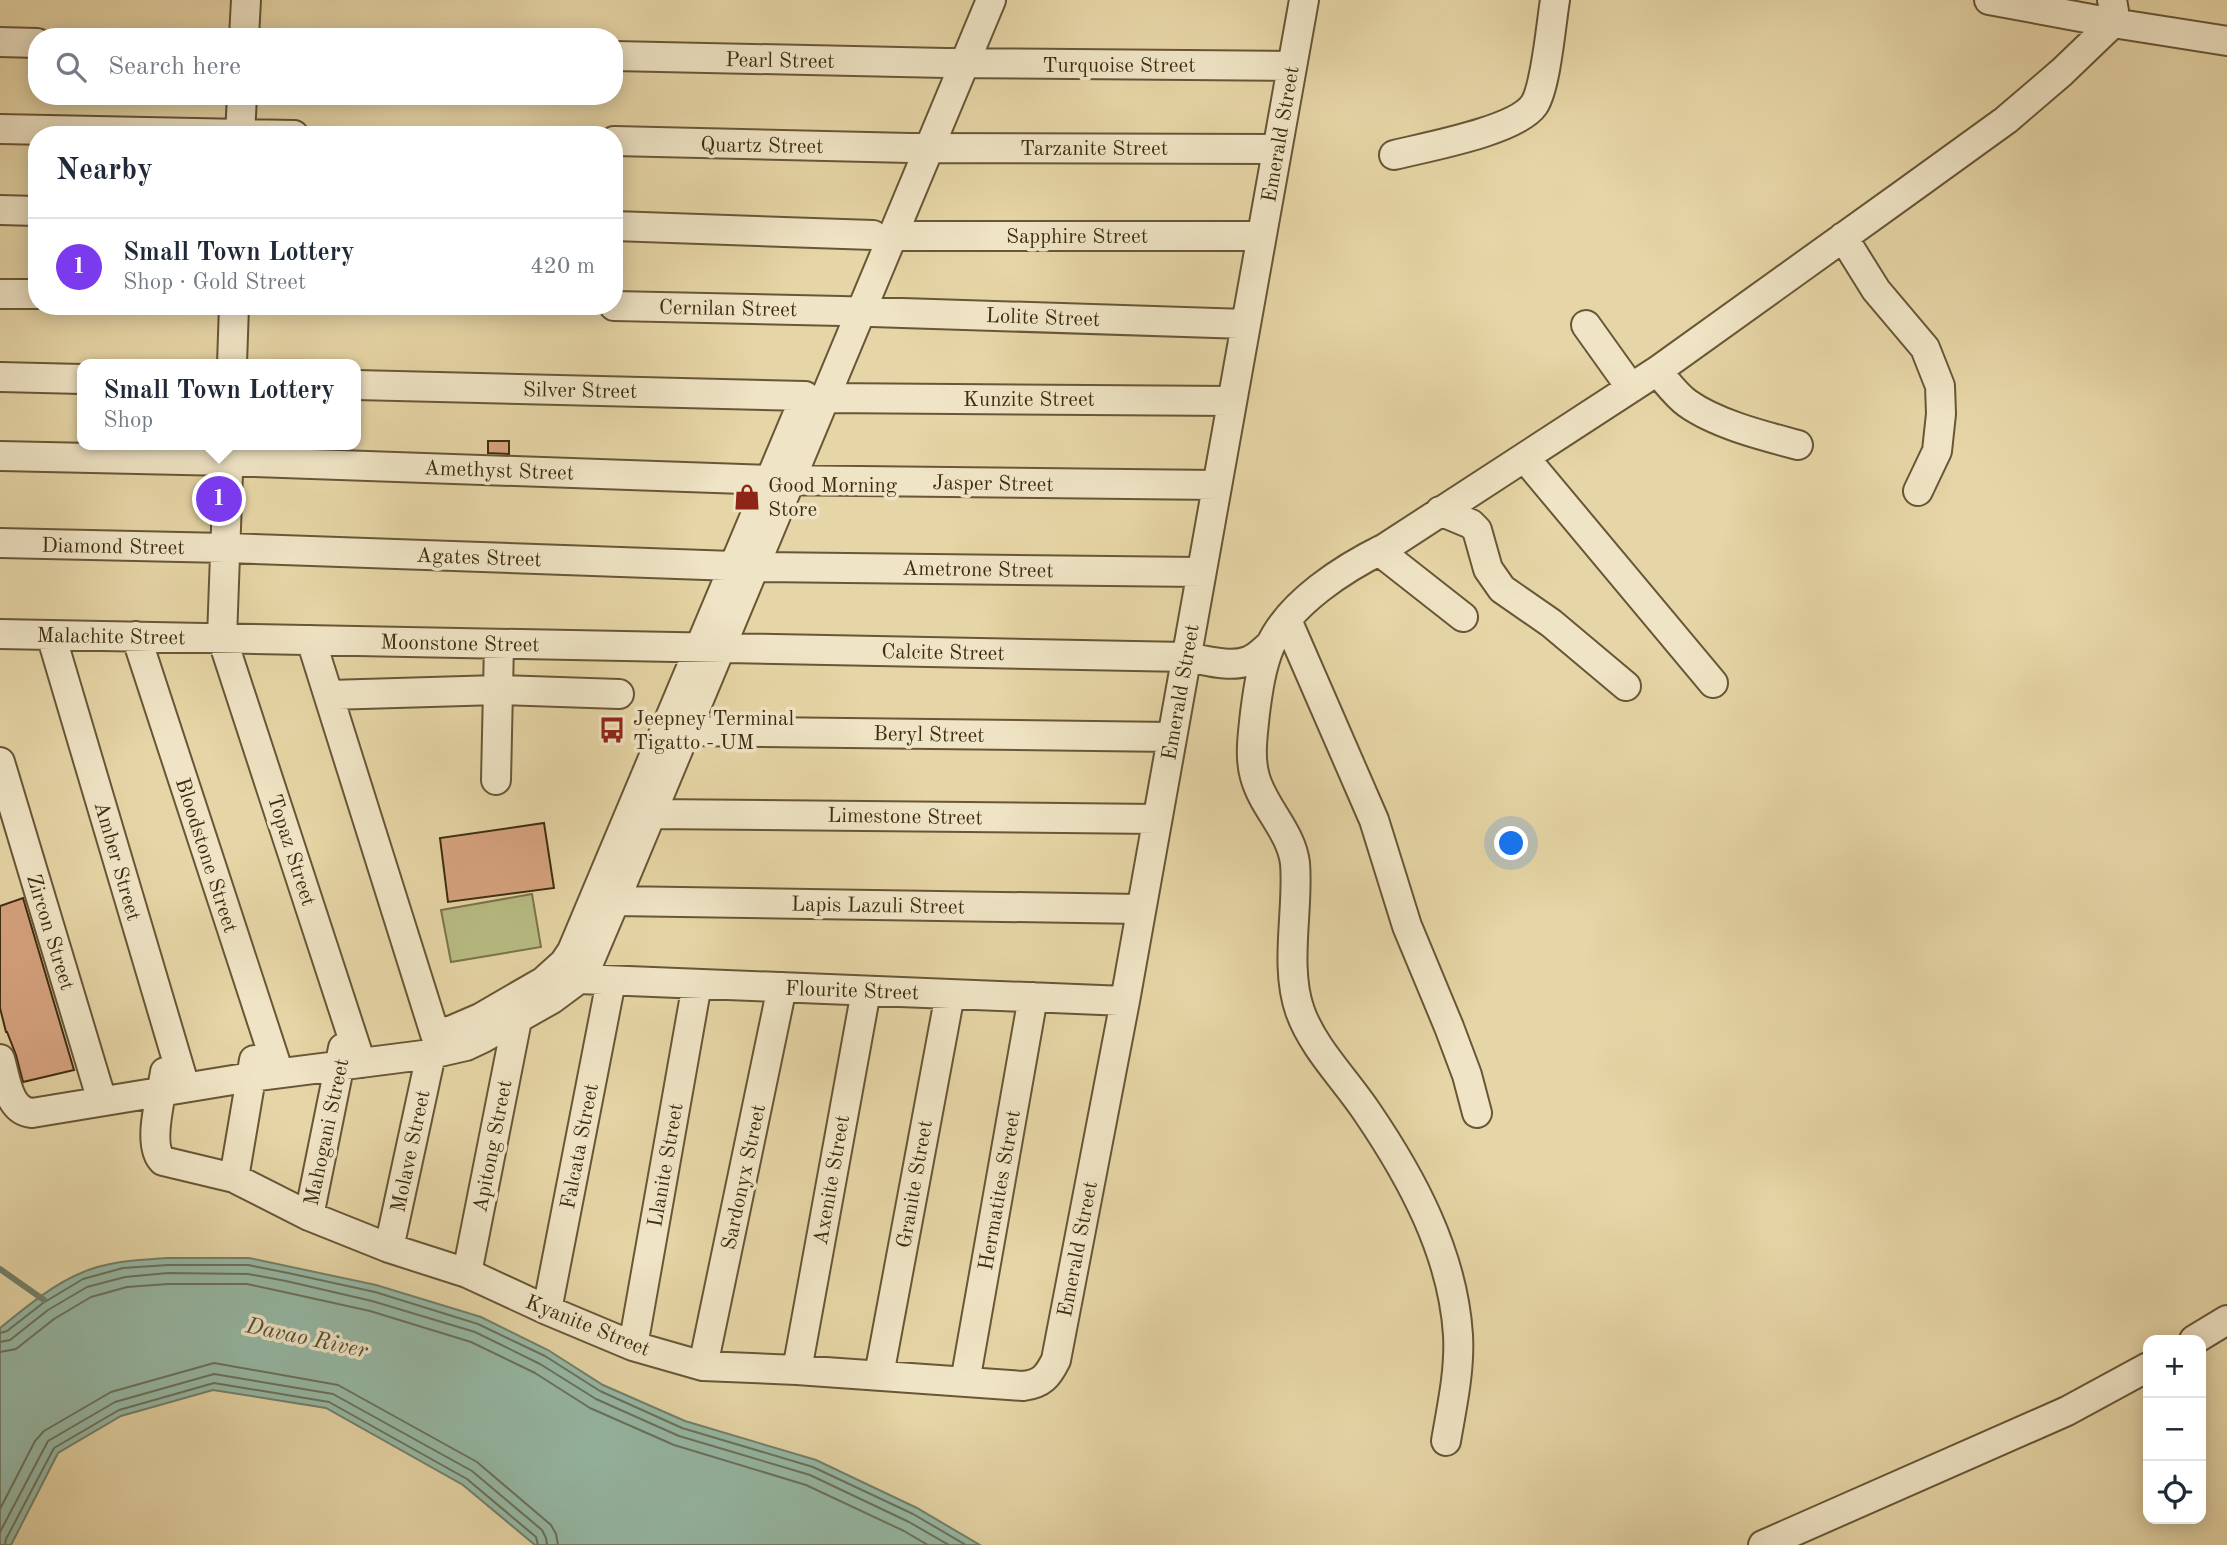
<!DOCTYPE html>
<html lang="en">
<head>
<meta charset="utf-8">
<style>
	body { margin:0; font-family:"Old Standard TT",serif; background:#f2f2f3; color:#1f2937 }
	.controls { position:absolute; right:21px; bottom:21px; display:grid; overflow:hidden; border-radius:14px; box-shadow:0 4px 18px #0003 }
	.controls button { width:63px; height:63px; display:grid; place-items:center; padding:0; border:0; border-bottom:2px solid #e0e1e3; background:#fff; color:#1f2937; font:35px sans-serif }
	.you { position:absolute; left:1512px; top:844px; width:24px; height:24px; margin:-18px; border:5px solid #fff; border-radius:50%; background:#1a73e8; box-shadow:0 0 0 10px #1a73e833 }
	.badge { display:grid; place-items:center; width:46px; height:46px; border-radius:50%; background:#7c3aed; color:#fff; font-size:23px; font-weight:700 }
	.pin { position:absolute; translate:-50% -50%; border:4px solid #fff; box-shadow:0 2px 7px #0006 }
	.popup { position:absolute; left:77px; top:359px; width:284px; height:91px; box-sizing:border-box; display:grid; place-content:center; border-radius:14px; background:#fff; filter:drop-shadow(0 2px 5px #0005); font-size:23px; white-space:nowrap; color:#747a83 }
	.popup b { font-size:26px; color:#1f2937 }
	.popup::after { content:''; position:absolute; left:50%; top:100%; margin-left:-14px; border:14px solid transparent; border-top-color:#fff }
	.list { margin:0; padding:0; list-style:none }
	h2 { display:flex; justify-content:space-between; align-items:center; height:91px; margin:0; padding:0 28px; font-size:30px }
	h2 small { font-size:23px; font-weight:400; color:#747a83 }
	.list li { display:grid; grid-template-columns:46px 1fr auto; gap:21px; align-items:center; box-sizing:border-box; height:98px; padding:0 28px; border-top:2px solid #e0e1e3 }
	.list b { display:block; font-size:26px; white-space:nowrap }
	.list p { margin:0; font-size:23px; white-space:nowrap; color:#747a83 }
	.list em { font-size:23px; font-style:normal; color:#747a83 }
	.icon { flex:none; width:38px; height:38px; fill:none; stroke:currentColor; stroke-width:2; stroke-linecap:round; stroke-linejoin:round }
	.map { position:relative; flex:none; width:2227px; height:1545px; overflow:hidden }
	.search { position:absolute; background:#fff; box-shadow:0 4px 18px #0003; left:28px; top:28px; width:595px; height:77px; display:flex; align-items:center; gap:18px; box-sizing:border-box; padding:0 24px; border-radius:28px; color:#747a83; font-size:26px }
	.panel { position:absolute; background:#fff; box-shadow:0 4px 18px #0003; left:28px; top:126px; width:595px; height:189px; border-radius:28px }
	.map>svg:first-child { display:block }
</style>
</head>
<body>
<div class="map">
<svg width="2227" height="1545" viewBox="0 0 2227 1545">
	<rect width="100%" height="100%" fill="#e6d5a6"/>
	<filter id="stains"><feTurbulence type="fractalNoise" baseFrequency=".00286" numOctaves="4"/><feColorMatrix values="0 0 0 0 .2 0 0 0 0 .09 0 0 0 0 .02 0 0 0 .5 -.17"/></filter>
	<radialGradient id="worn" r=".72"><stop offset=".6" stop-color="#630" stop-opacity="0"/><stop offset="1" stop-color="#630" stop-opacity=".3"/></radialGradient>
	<path fill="#b8bc84" stroke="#7b744a" stroke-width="2" d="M532 894 541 947 451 962 441 910Z"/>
	<path fill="#96b9a6" stroke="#73816a" stroke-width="2" d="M167 1258H249L376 1285 481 1317 548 1350 603 1385 685 1421 816 1460 917 1508 980 1545H535L463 1485 326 1408 213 1390 121 1416 58 1453 11 1545H0V1328C25 1308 52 1285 81 1273 108 1261 138 1260 167 1258Z"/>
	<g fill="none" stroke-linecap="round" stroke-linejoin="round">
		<path stroke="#6a725c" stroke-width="2" d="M0 1333 7 1331 43 1303 83 1279 123 1268 168 1265H248L288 1273 375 1292 478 1324 545 1356 600 1391 682 1428 813 1467 913 1514 966 1545
			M0 1342 10 1340 48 1310 87 1287 125 1277 168 1273 248 1274 286 1281 372 1301 475 1332 540 1364 596 1399 679 1436 810 1475 909 1522 949 1545
			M0 1352 16 1349 54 1319 91 1297 127 1287 168 1284H247L284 1292 370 1311 471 1342 535 1373 590 1408 674 1445 806 1485 904 1531 928 1545
			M0 1509 35 1441 44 1431 111 1392 214 1363 338 1385 477 1462 551 1525 556 1534 558 1545
			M0 1532 48 1441 115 1402 214 1374 333 1394 472 1471 542 1530 546 1538 547 1545
			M5 1545 6 1539 54 1448 119 1410 214 1383 329 1402 467 1479 536 1537 538 1545"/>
		<path stroke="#73816a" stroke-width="6" d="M0 1269 44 1300"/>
	</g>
	<path fill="#d7a480" stroke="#3e2c11" stroke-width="2" d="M488 441H509V454L488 453Z
		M544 823 554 888 448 902 440 838Z
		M23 898 74 1070 23 1082 16 1055 7 1032H6L0 1008V906Z"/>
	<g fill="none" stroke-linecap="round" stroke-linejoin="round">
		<g stroke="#685636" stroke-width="32">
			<path id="minor" d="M1989 0 2113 23 2227 41
				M244 37 246 0
				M0 42 37 43
				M614 56 946 63 1292 66
				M0 129 294 135
				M240 135 242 96
				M614 141 910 148 1277 149
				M1394 155C1426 147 1516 131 1534 105 1546 87 1551 24 1555 0
				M0 210 37 211
				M614 226 873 235
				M893 236H1261
				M1843 237 1876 290 1925 348 1940 386 1941 414 1937 451 1918 491
				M0 294H37
				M614 306 841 311 1246 324
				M1586 325 1631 388
				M232 364 234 306
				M1657 371C1666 381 1676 395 1687 403 1716 424 1764 436 1798 445
				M0 377 82 379
				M356 385 805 396
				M825 398 1232 401
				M229 445 222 638 361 1063
				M0 456 228 461 769 480 1217 485
				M1525 458 1713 683
				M1440 511 1471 524 1477 530 1488 569 1502 589 1551 623 1626 686
				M0 543 225 548 733 566
				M1379 551 1463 617
				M754 567 1201 572
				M1287 620 1374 820 1407 926 1449 1027 1467 1075 1477 1113
				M0 634 1186 657C1205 660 1230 668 1248 661 1257 658 1264 650 1271 644
				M51 635 185 1087
				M136 636 279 1073
				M311 640 435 1034
				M329 695 498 690 619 694
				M685 731 1172 737
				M0 762 102 1101
				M496 780 499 644
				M652 814 1157 819
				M615 901 1141 909
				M579 979 1125 1001
				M436 1034 452 1030 480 1018 544 981 564 963 572 951 796 418
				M0 1059C6 1078 8 1111 32 1113L251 1077 431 1054 466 1046 483 1038 552 999 579 979 587 967 615 901 991 0
				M165 1072C162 1094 146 1145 163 1161L234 1178 309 1216 389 1248 467 1273 547 1310 633 1346 703 1366 797 1370 1023 1386C1042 1384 1048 1376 1056 1360L1125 1001 1304 0
				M234 1178 254 1060
				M309 1216 343 1048
				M389 1248 431 1054
				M467 1273 517 1020
				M547 1310 611 981
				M2194 1340 2227 1320
				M633 1346 697 984
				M703 1366 782 987
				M797 1370 866 991
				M879 1375 950 994
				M965 1382 1033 997
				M1446 1441C1452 1406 1460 1370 1458 1335 1453 1254 1412 1178 1367 1112 1345 1079 1313 1048 1300 1011 1284 966 1299 908 1295 863 1291 831 1263 807 1255 777 1249 757 1253 733 1255 713 1258 690 1261 668 1270 646 1289 603 1344 568 1385 548L1657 371 1905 193 2006 120 2062 72 2113 23 2114 11 2112 0
				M1763 1545 2067 1411 2148 1367"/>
		</g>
		<use href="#minor" stroke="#efe4c5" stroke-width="28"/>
	</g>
	<defs>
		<g id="shop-bare" transform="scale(2.1)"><path d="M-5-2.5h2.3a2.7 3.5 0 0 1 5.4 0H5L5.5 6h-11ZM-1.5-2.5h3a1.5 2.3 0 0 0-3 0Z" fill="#8f2418" stroke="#efe4c5" stroke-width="2.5" paint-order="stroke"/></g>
		<g id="bus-bare" transform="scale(2.1)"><path d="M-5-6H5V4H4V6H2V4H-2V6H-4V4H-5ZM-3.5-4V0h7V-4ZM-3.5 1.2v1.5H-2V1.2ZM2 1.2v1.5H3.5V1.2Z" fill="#8f2418" stroke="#efe4c5" stroke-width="2.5" paint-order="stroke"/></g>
	</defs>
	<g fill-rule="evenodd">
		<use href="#shop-bare" x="747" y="497"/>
		<use href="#bus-bare" x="612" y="730"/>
	</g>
	<g text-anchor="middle" stroke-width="7" stroke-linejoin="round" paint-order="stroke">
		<g font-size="21" fill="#3e2c11" stroke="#efe4c5">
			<text transform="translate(780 60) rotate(1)" y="7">Pearl Street</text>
			<text x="1119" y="72">Turquoise Street</text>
			<text transform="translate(1280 134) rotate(-80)" y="7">Emerald Street</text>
			<text transform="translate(762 145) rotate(1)" y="7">Quartz Street</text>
			<text x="1094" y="155">Tarzanite Street</text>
			<text x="1077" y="243">Sapphire Street</text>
			<text transform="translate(728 308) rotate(1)" y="7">Cernilan Street</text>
			<text transform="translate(1043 317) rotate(2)" y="7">Lolite Street</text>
			<text transform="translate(580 390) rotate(1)" y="7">Silver Street</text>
			<text x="1029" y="406">Kunzite Street</text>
			<text transform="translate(499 470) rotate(2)" y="7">Amethyst Street</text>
			<text transform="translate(993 483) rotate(1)" y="7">Jasper Street</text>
			<text transform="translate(113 546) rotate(1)" y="7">Diamond Street</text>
			<text transform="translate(479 557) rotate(2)" y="7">Agates Street</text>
			<text transform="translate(978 569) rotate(1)" y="7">Ametrone Street</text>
			<text transform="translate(111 636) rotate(1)" y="7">Malachite Street</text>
			<text transform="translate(460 643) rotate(1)" y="7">Moonstone Street</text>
			<text transform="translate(943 652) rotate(1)" y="7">Calcite Street</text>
			<text transform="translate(1180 692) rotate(-80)" y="7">Emerald Street</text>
			<text transform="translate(929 734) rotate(1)" y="7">Beryl Street</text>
			<text transform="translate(905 816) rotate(1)" y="7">Limestone Street</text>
			<text transform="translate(292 850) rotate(72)" y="7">Topaz Street</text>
			<text transform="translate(207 855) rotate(72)" y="7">Bloodstone Street</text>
			<text transform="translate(118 861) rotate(74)" y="7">Amber Street</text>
			<text transform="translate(878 905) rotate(1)" y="7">Lapis Lazuli Street</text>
			<text transform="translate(51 932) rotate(73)" y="7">Zircon Street</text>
			<text transform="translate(852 990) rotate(2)" y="7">Flourite Street</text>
			<text transform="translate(326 1132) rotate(-78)" y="7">Mahogani Street</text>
			<text transform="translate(492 1146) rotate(-79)" y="7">Apitong Street</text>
			<text transform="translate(579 1146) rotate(-79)" y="7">Falcata Street</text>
			<text transform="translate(410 1151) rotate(-78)" y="7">Molave Street</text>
			<text transform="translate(665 1165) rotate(-80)" y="7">Llanite Street</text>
			<text transform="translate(743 1177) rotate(-78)" y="7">Sardonyx Street</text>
			<text transform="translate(831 1180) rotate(-80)" y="7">Axenite Street</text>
			<text transform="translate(914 1184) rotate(-80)" y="7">Granite Street</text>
			<text transform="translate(999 1190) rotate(-80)" y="7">Hermatites Street</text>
			<text transform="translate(1077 1249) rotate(-79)" y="7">Emerald Street</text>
			<text transform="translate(588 1325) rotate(22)" y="7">Kyanite Street</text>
		</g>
		<g font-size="21" fill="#3e2c11" stroke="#efe4c5" text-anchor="start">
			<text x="768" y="492">Good Morning<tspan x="768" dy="24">Store</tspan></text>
			<text x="633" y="725">Jeepney Terminal<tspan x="633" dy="24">Tigatto - UM</tspan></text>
		</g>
		<g font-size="23" font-style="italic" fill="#544f36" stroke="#efe4c5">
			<text transform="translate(307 1337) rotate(12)" y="8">Davao River</text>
		</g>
	</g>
	<rect width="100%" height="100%" filter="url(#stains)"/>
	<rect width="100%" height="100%" fill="url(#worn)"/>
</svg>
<div class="controls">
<button>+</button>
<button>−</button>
<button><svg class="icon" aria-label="locate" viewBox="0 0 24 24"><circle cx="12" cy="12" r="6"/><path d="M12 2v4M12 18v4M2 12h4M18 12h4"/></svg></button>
</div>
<div class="you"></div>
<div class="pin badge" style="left:219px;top:499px">1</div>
<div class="popup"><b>Small Town Lottery</b>Shop</div>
<div class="search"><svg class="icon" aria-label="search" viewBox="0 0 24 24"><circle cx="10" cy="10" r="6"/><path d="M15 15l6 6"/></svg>Search here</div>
<section class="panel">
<h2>Nearby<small></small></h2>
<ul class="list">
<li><span class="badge">1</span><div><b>Small Town Lottery</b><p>Shop · Gold Street</p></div><em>420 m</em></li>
</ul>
</section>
</div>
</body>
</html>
